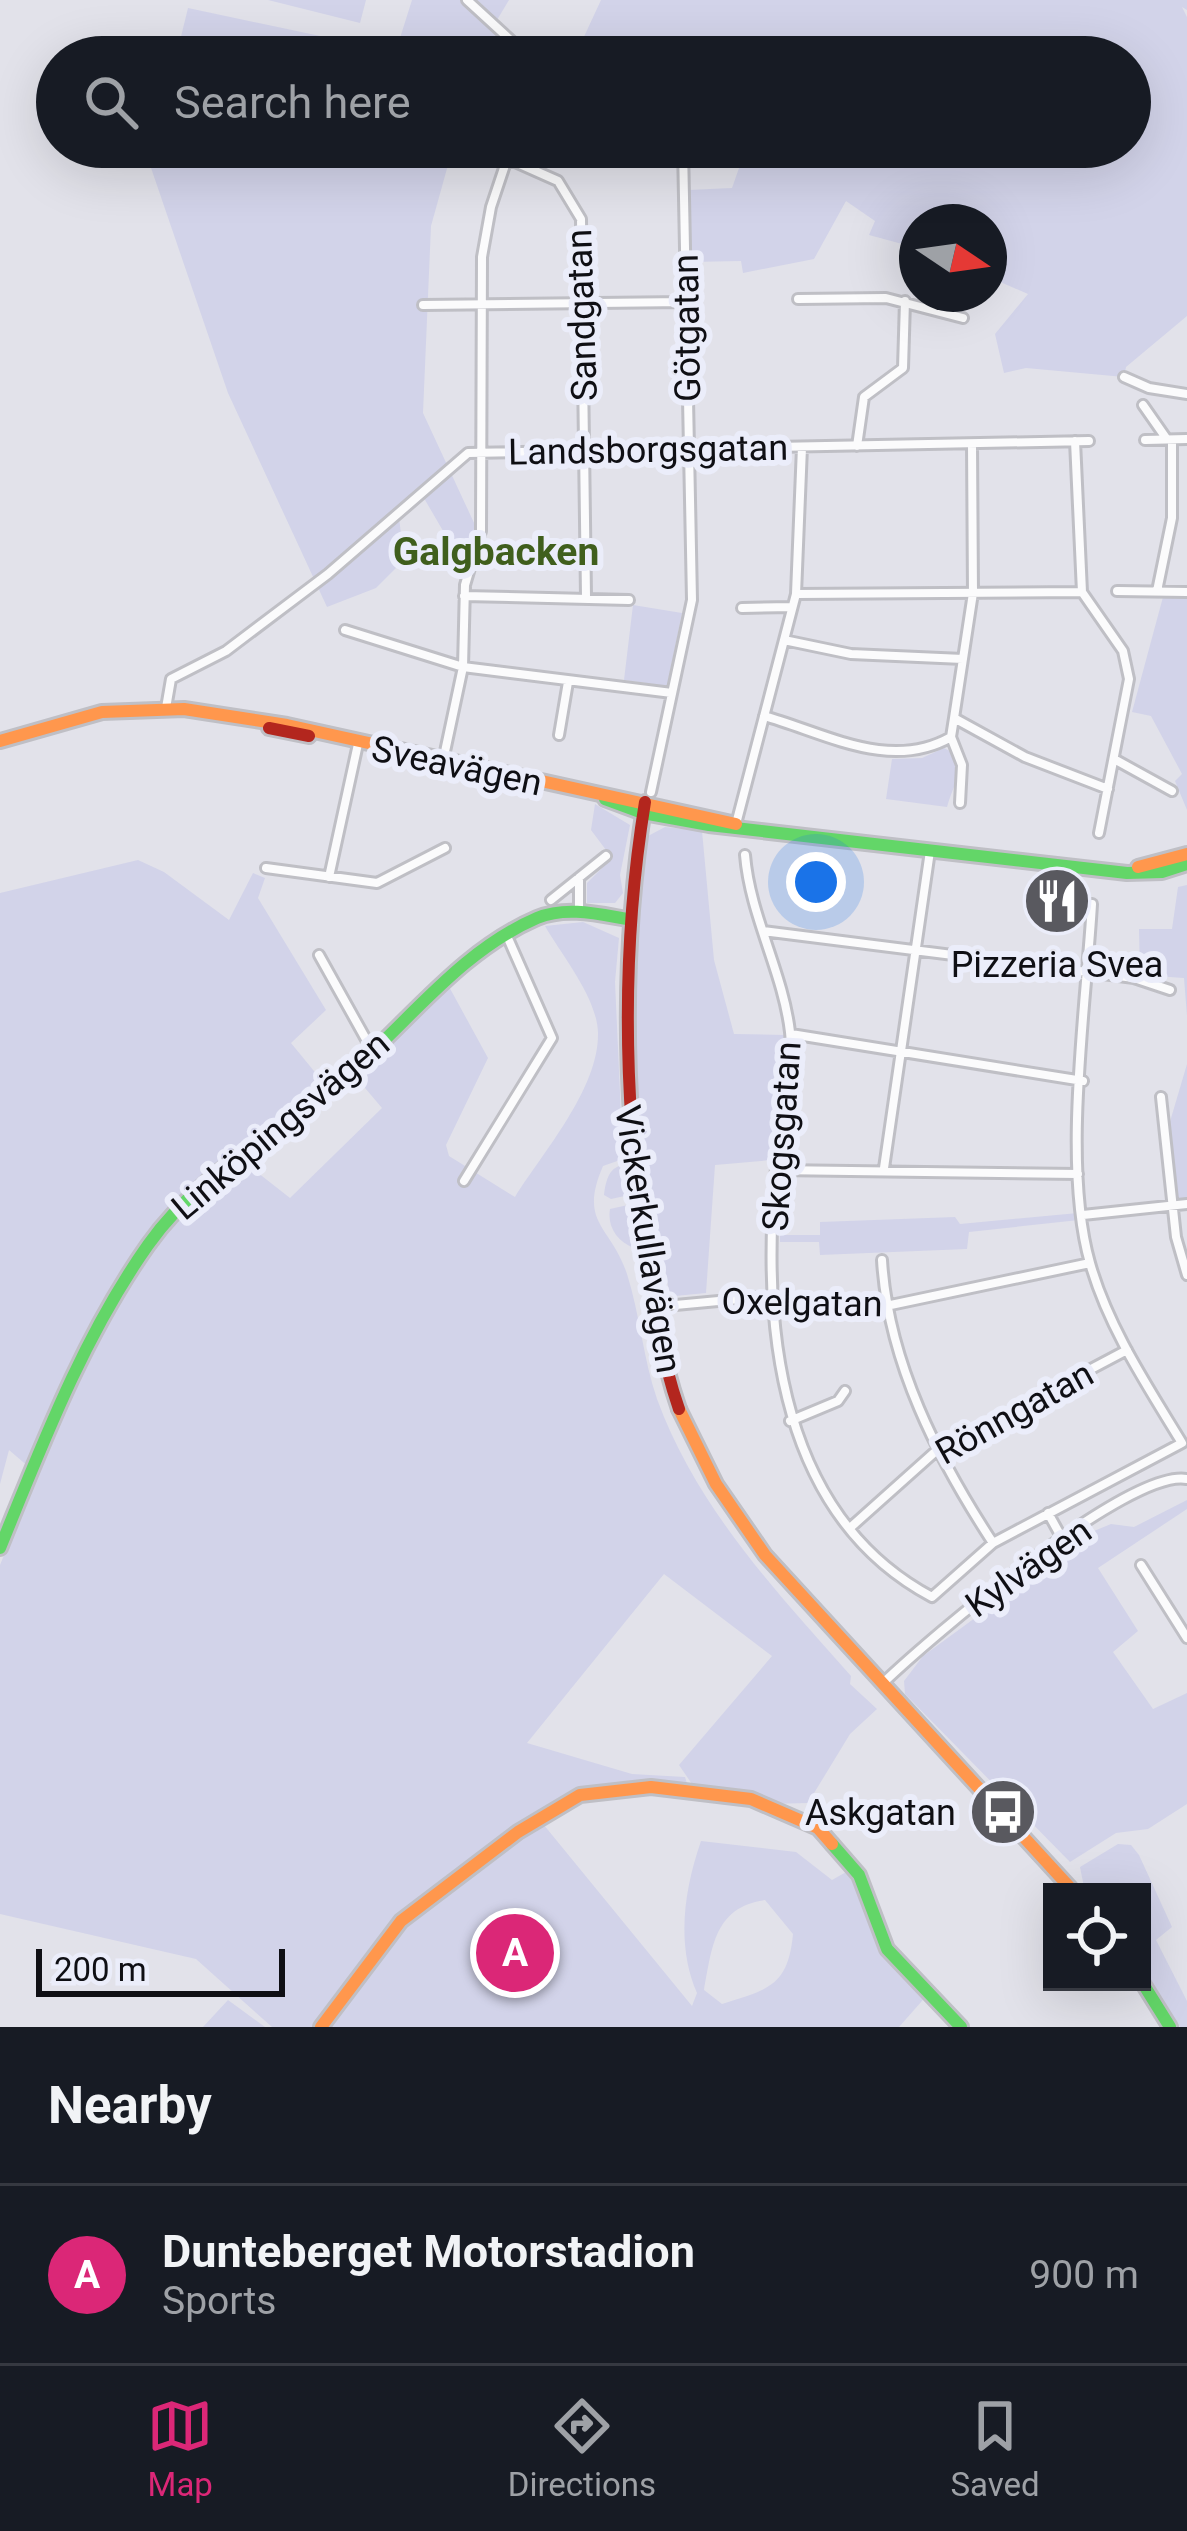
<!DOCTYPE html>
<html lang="en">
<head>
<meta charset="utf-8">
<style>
	body { margin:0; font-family:Roboto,sans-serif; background:#242831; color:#f1f3f6 }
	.controls { position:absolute; right:36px; bottom:36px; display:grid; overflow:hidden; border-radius:0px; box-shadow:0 12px 48px #0002 }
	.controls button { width:108px; height:108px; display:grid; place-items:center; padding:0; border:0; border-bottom:3px solid #363941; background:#171b24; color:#f1f3f6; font:60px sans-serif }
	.compass { position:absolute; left:899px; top:204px; width:108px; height:108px; border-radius:50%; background:#171b24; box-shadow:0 12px 48px #0002; rotate:103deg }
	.scale { position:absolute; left:36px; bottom:30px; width:249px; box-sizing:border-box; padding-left:12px; border:6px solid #0f0f14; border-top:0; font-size:33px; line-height:42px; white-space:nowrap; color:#0f0f14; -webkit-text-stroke:9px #ebedfa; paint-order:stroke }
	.you { position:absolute; left:816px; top:882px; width:42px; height:42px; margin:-30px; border:9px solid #fff; border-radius:50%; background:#1a73e8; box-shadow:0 0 0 18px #1a73e833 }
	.badge { display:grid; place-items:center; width:78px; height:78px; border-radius:50%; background:#db2777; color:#fff; font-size:39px; font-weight:700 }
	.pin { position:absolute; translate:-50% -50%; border:6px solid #fff; box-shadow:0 3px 12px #0006 }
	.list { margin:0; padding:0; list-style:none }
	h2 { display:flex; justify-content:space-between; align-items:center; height:156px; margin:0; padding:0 48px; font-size:51px }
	h2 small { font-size:39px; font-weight:400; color:#9ea1a6 }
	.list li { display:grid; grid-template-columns:78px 1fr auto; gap:36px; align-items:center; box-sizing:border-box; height:180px; padding:0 48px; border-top:3px solid #363941 }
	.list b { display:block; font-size:45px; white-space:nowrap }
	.list p { margin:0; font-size:39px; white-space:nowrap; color:#9ea1a6 }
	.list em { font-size:39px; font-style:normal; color:#9ea1a6 }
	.icon { flex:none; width:66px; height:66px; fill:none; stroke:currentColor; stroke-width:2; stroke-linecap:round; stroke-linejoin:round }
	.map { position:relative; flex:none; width:1187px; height:2027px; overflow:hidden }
	.search { position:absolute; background:#171b24; box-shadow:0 12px 48px #0002; left:36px; right:36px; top:36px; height:132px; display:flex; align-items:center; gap:30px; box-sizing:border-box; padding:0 42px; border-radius:66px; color:#9ea1a6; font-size:45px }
	.sheet { height:336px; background:#171b24 }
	nav { display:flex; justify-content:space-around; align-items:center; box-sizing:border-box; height:168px; border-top:3px solid #363941; background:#171b24; font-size:33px; color:#9ea1a6 }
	nav a { display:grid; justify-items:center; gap:6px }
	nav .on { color:#db2777 }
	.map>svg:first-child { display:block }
</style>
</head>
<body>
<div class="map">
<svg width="1187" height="2027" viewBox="0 0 1187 2027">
	<rect width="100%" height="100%" fill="#e2e2ea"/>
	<path fill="#d2d3e9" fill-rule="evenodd" d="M268 0H366L360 23Z
		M412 0H509L497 20 475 4 514 46 506 57H394Z
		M601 0H1187V10L1182 7 1187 17V316L1126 367 1124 377 1026 368 1004 373 995 334 1028 294 989 277V222H917V248L869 235 875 221 846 201 814 259 743 273 741 261 690 262 688 190 732 188 745 151 738 147H1130V57H593L582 41Z
		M188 8 325 37 344 57H176Z
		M153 147H453L431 226 423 413 475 525 464 567 421 493 399 517 404 560 376 588 327 607 228 393 149 162Z
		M1187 596V810L1175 781 1182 774 1151 716 1132 712 1163 597Z
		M633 605 682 613 667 686 624 680Z
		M944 748 957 755C961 779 952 788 947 807L886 799 892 759 922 758Z
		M595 804 630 825 620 875 623 893 615 903H587V883L612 858 591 830Z
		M665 827 702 831 714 960 734 1034 785 1035 771 1160 715 1165 706 1293 675 1296 669 1291 633 1102 631 982 648 836Z
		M138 860 164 872 229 920 253 873 265 878 258 898 326 1010 291 1043 332 1093 236 1149 198 1198 243 1161 290 1198 382 1108 354 1075 447 983 488 1058 446 1145 449 1156 515 1197C543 1152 599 1089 598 1033 597 997 562 956 545 926L583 922 619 938 615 982 623 1159 603 1166C578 1224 611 1225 627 1274 640 1315 643 1358 657 1399 697 1508 775 1590 851 1676L850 1684 877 1709 850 1734 808 1803 770 1804 696 1790 679 1765 772 1656 664 1574 527 1743 632 1774 685 1777 689 1790 591 1792 539 1819 692 2006 697 1993C676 1945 684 1890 701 1841L796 1852 832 1880 855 1867 885 1936 929 1993 899 2027H272L196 1959 0 1914V1565L37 1474 9 1450 0 1484V893ZM765 1900 793 1934C788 1987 768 1989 722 2004L704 1990C712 1948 714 1907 765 1900Z
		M1187 885V1016L1184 978 1140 975 1139 929H1172L1178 887Z
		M1187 1064V1203L1177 1205 1169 1125Z
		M628 1165 629 1195 611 1199 604 1195C606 1180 609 1164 628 1165Z
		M628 1205 637 1245 634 1248C617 1241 607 1227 610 1209Z
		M1078 1213 1079 1220 969 1232 967 1249 820 1255 819 1242H780V1235H820V1222L955 1217 960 1224Z
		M1187 1500V1509L1098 1568 1138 1631 1113 1652 1153 1709 1187 1693V1804L1148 1829 1116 1833 1070 1862 905 1694 904 1681 923 1656 1094 1531 1111 1524 1134 1527Z
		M1118 1844 1131 1845 1139 1855 1172 1927 1156 1940 1187 2001V2027H1180L1142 1970V1892H1085L1080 1867Z
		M228 2000 265 2027H203Z"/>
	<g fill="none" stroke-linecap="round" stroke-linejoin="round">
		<g stroke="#bfbfc5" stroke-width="14">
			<path id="street" d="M467 0 529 57
				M495 153 558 181 581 219 586 596
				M798 299 886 298 963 318
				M423 305 685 302
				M1124 377 1149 388 1187 394
				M1143 405 1166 438
				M1145 440 1187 439
				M1075 441 1082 592 1123 651 1129 679 1099 833
				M857 446 864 397 903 368 905 301
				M1117 591 1187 592
				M1157 591 1172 518V440
				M796 594 1082 592
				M464 596 629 600
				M742 608 792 607
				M345 630 463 667 672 693
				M784 640 851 654 963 659
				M166 708 171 679 226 651 328 574 468 453 1089 441
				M764 716C825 733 890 772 951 737L954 718 1025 757 1108 789
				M954 718 973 593 972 444
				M559 735 568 682
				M951 737 962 765 960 803
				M1114 759 1172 791
				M443 761 463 667 465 585 481 531 482 257 491 207 511 147
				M651 792 692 600 683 147
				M736 824 796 594 802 447
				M745 855C750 916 783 972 790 1032 795 1073 779 1135 775 1178 762 1330 780 1516 932 1597L993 1543 1182 1443C1148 1387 1108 1327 1090 1263 1062 1165 1086 1008 1092 904
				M266 868 377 883 445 848
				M329 877 358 744
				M579 878V911
				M551 900 606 856
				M763 931 1134 978 1170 990
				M319 955 372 1050
				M791 1034 1083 1081
				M1161 1097 1176 1237 1187 1275
				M884 1168 930 851
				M776 1170 1078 1174
				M464 1181 552 1038 507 936
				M1083 1215 1187 1204
				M882 1260C888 1362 938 1459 993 1543
				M654 1307 772 1296 886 1306 1090 1263
				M790 1421 838 1401 845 1391
				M1048 1513 1063 1540
				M851 1527 936 1451 1127 1350
				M1141 1565 1187 1638
				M883 1683C930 1638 1129 1468 1187 1479"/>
		</g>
		<g stroke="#bfbfc5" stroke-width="18">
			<path id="fast" d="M605 799 643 813 709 825 1127 873 1162 872 1187 864
				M0 1548C42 1445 83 1337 148 1245 198 1174 275 1134 341 1080 406 1026 458 952 537 918 566 906 598 914 627 919
				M832 1844 859 1875 887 1949 961 2027
				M1142 1982 1170 2027"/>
		</g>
		<g stroke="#bfbfc5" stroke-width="18">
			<path id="slow" d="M0 741 102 712 184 709 287 725 736 824
				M1138 867 1187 854
				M679 1409 716 1484 765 1555 1074 1892
				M321 2027 401 1921 518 1832 580 1795 651 1787 751 1799 818 1828 832 1844"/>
		</g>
		<g stroke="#bfbfc5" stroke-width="18">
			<path id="jam" d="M269 728 309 736
				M645 802C621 949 623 1092 644 1239 652 1296 660 1354 679 1409"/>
		</g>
		<use href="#street" stroke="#fbfbfc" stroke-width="8"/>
		<use href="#fast" stroke="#63d668" stroke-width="12"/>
		<use href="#slow" stroke="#ff974d" stroke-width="12"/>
		<use href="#jam" stroke="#b3261e" stroke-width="12"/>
	</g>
	<defs>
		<g id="restaurant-disc" transform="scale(3.45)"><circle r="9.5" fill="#59595f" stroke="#ebedfa"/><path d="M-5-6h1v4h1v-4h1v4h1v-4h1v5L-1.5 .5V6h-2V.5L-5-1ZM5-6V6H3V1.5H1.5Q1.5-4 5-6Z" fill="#fff"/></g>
		<g id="bus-disc" transform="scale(3.45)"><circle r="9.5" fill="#59595f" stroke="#ebedfa"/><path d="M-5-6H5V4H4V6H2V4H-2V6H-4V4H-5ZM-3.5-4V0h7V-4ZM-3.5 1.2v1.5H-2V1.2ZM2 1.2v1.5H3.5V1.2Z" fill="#fff"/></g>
	</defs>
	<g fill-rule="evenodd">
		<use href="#restaurant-disc" x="1057" y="901"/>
		<use href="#bus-disc" x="1003" y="1812"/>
	</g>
	<g text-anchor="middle" stroke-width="12" stroke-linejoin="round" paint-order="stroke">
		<g font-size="36" fill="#0f0f14" stroke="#ebedfa">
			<text transform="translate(581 315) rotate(-92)" y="13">Sandgatan</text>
			<text transform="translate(686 328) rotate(-91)" y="13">Götgatan</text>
			<text transform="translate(648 449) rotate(-1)" y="13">Landsborgsgatan</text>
			<text transform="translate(457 765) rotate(12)" y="13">Sveavägen</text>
			<text transform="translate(280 1125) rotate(-40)" y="13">Linköpingsvägen</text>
			<text transform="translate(781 1136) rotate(-86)" y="13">Skogsgatan</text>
			<text transform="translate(649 1239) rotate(81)" y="13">Vickerkullavägen</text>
			<text transform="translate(802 1302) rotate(1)" y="13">Oxelgatan</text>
			<text transform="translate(1014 1412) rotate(-29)" y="13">Rönngatan</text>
			<text transform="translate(1028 1567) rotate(-35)" y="13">Kylvägen</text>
		</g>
		<g font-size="36" fill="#0f0f14" stroke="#ebedfa">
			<text x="1057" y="977">Pizzeria Svea</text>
			<text x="956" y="1825" text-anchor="end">Askgatan</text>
		</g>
		<g font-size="39" font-weight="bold" fill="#405f1d" stroke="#ebedfa">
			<text x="496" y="565">Galgbacken</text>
		</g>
	</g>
</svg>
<div class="controls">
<button><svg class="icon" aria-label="locate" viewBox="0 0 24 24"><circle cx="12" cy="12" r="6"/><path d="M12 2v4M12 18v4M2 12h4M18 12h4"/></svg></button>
</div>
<svg class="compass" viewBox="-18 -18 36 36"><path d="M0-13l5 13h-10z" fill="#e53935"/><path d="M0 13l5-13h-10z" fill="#9ea1a6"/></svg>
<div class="scale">200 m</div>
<div class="you"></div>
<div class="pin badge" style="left:515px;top:1953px">A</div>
<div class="search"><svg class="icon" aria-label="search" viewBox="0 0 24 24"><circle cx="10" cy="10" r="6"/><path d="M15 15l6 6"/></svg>Search here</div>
</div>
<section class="sheet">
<h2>Nearby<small></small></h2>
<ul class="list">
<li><span class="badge">A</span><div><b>Dunteberget Motorstadion</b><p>Sports</p></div><em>900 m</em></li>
</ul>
</section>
<nav>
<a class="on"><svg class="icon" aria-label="map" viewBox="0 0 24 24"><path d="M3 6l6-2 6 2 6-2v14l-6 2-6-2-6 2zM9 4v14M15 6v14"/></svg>Map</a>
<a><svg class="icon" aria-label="directions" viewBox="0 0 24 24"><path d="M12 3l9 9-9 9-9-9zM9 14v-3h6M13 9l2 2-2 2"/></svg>Directions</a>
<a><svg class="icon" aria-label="saved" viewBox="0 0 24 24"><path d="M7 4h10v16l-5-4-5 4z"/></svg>Saved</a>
</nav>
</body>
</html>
